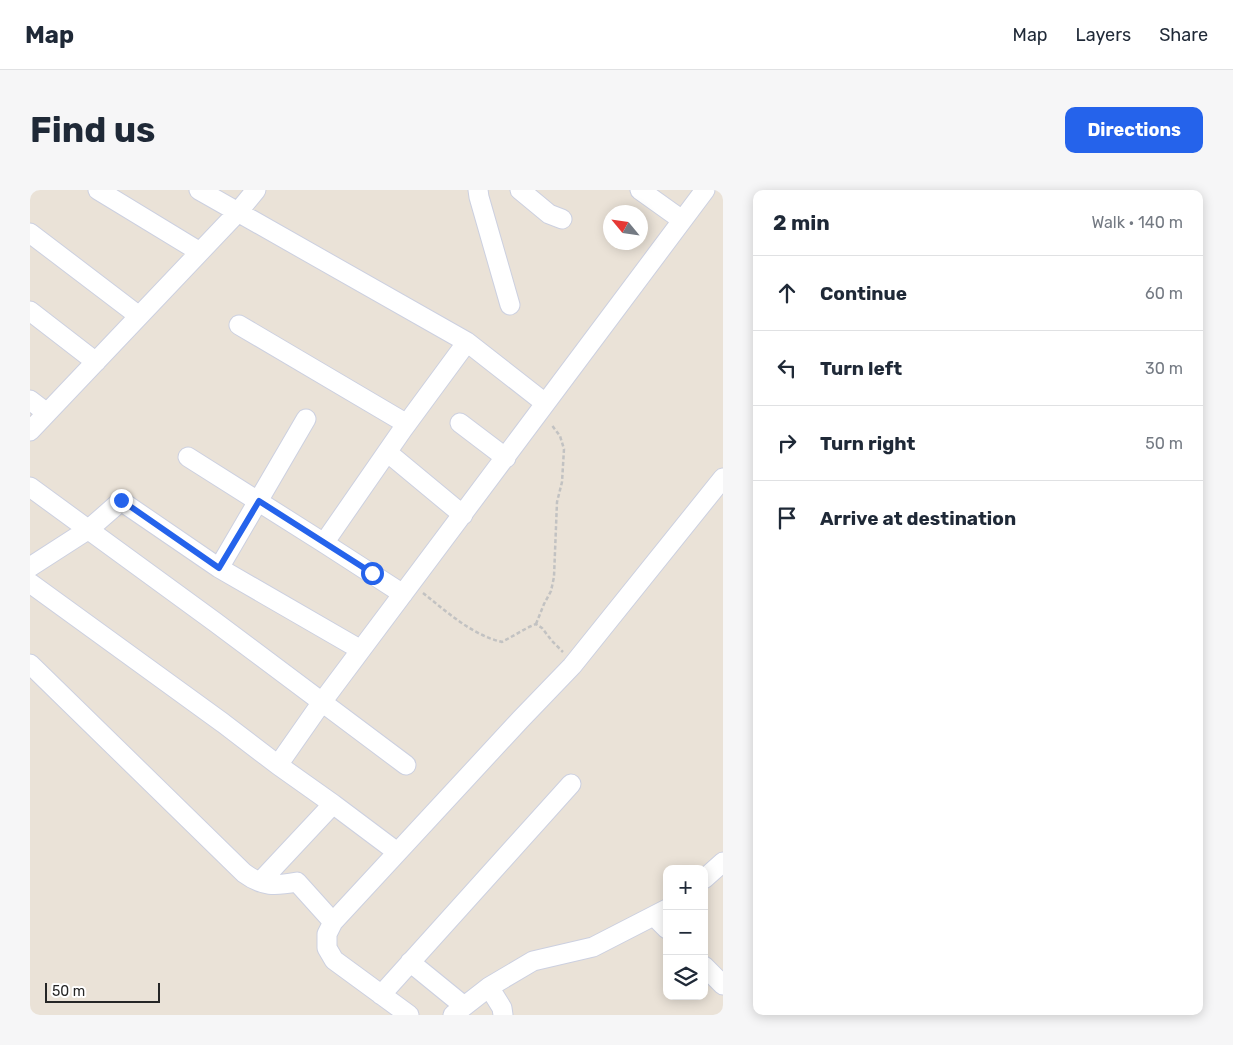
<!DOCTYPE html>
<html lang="en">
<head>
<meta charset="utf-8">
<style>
	body { margin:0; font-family:Rubik,sans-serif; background:#f6f6f7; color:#1f2937 }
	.controls { position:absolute; right:15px; bottom:15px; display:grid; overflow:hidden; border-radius:10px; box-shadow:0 2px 12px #0003 }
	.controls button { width:45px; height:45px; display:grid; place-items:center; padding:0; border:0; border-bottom:1px solid #e0e1e3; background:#fff; color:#1f2937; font:25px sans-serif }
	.compass { position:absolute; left:573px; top:15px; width:45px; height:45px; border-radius:50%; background:#fff; box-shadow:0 2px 12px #0003; rotate:299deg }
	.scale { position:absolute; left:15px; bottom:12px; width:115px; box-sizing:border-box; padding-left:5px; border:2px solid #262626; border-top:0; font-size:14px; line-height:18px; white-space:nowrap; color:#262626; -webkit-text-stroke:4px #fff; paint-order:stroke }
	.stop { position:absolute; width:15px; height:15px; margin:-11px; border:4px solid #2563eb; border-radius:50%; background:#fff }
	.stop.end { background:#2563eb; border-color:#fff; box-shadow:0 1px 5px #0008 }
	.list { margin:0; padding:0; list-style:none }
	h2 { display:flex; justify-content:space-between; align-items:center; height:65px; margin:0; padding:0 20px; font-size:21px }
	h2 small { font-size:16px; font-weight:400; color:#747a83 }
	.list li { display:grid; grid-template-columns:32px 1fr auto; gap:15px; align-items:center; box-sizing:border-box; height:75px; padding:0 20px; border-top:1px solid #e0e1e3 }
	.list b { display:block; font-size:19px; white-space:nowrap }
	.list em { font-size:16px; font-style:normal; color:#747a83 }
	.icon { flex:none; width:28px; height:28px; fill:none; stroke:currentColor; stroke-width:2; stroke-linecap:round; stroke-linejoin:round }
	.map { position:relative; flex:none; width:693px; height:825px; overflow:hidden; border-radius:10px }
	header { display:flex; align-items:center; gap:30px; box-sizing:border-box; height:70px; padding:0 25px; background:#fff; border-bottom:1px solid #e0e1e3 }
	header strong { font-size:24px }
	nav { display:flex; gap:28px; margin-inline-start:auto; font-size:18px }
	.intro { display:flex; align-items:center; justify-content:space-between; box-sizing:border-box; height:120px; padding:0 30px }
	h1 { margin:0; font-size:35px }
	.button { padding:12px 22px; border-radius:10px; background:#2563eb; color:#fff; font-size:18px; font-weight:700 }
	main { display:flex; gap:30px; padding:0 30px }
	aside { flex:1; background:#fff; border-radius:10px; box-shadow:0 2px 12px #0003 }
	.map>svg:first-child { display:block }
</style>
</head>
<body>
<header>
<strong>Map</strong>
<nav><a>Map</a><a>Layers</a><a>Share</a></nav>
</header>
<div class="intro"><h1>Find us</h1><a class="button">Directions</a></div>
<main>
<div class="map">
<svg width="693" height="825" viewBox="0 0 693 825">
	<rect width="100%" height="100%" fill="#eae2d7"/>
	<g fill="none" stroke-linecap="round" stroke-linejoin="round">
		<g stroke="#ccd0e0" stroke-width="21">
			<path id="minor" d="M68 0 170 62
				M169 0 437 152
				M448 0 449 7 480 115
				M490 0 519 24 532 29
				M610 0 652 30
				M0 43 109 126
				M0 121 66 172
				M209 135 377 234
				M0 210 17 223
				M430 233 476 268
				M0 241 208 22 226 0
				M357 262 433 325
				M158 267 294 353 373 404
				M0 297 185 432 376 575
				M294 353 373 239 437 152 515 213
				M0 377 59 339 91 311 189 378 331 460
				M189 378 276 229
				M0 393 193 533 248 575 303 614 367 662
				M0 474 214 683C233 697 245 696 267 692L303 732
				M248 575 292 512 675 0
				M674 689 693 672
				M230 692 303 614
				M624 726 637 739
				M380 772 434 816
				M674 776 693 795
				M459 797 472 818 473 825
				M351 805 541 594
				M379 825 304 770 297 758V744L303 732 490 530 542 476 693 288
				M423 825 459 797 503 771 563 757 637 719"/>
		</g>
		<path stroke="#c2c2c2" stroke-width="2.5" stroke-dasharray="4 2.5" stroke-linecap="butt" d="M393 403C417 422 442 445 472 452L499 437 506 434 512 438 522 451 533 462
			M506 434 514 414 521 401 524 387 527 312 532 292 534 259 530 246 521 234"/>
		<use href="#minor" stroke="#fff" stroke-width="19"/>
	</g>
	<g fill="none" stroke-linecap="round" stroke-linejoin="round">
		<path stroke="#2563eb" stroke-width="6" d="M91 310 189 378 229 311 342 383"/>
	</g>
</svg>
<div class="controls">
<button>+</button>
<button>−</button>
<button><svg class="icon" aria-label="layers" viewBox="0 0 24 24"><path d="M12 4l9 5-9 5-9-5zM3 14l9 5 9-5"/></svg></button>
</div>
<svg class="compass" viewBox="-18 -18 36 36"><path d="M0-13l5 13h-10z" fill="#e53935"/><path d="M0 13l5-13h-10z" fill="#747a83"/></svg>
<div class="scale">50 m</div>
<div class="stop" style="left:342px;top:383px"></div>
<div class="stop end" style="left:91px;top:310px"></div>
</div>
<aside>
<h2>2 min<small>Walk · 140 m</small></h2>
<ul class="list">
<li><svg class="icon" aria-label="ahead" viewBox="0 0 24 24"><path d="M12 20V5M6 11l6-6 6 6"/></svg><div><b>Continue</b></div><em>60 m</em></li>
<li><svg class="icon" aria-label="left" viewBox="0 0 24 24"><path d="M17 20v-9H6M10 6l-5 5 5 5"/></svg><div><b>Turn left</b></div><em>30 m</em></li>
<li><svg class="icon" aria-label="right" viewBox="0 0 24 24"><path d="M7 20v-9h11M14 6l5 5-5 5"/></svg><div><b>Turn right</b></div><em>50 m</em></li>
<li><svg class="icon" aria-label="arrive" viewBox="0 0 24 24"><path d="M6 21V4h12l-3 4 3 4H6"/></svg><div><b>Arrive at destination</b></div></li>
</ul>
</aside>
</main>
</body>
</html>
